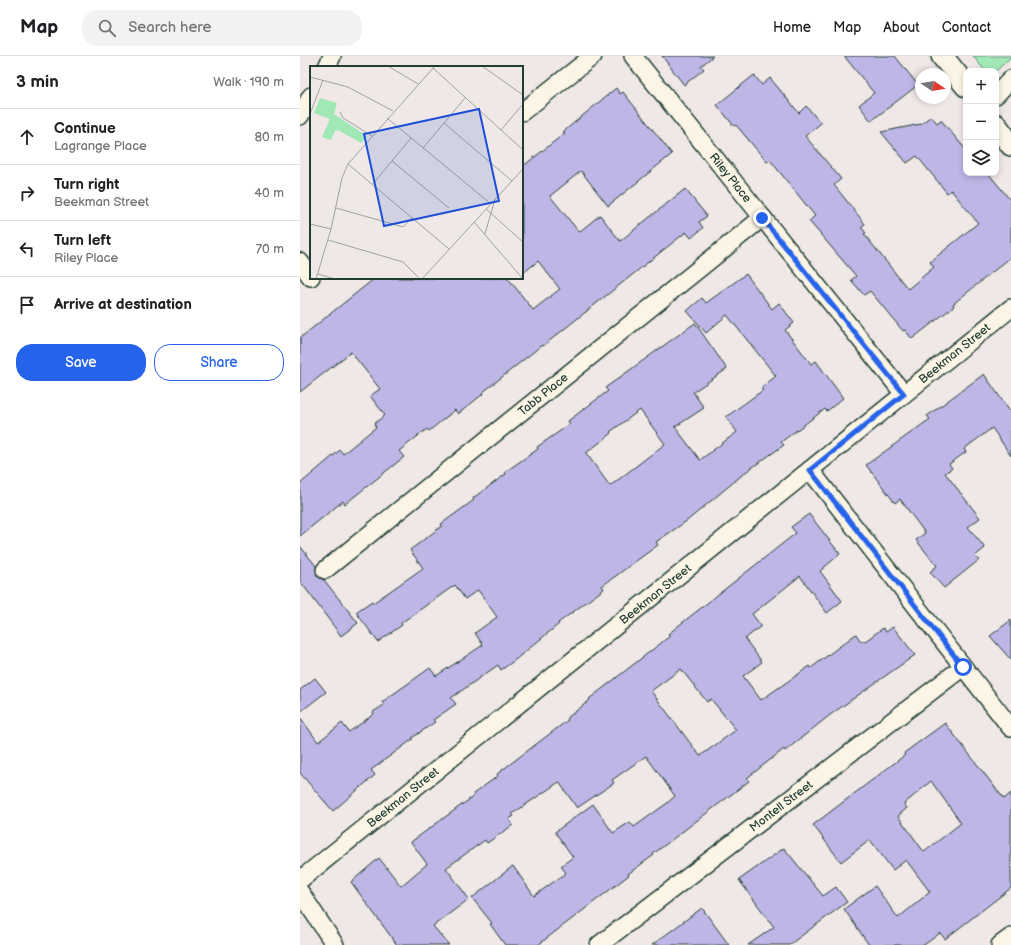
<!DOCTYPE html>
<html lang="en">
<head>
<meta charset="utf-8">
<style>
	body { margin:0; font-family:"Balsamiq Sans",sans-serif; background:#f2f2f2; color:#202124 }
	.controls { position:absolute; right:12px; top:12px; display:grid; overflow:hidden; border-radius:8px; box-shadow:0 2px 6px #0003 }
	.controls button { width:36px; height:36px; display:grid; place-items:center; padding:0; border:0; border-bottom:1px solid #e0e0e0; background:#fff; color:#202124; font:20px sans-serif }
	.compass { position:absolute; left:615px; top:12px; width:36px; height:36px; border-radius:50%; background:#fff; box-shadow:0 2px 6px #0003; rotate:102deg }
	.stop { position:absolute; width:12px; height:12px; margin:-9px; border:3px solid #2563eb; border-radius:50%; background:#fff }
	.stop.end { background:#2563eb; border-color:#fff; box-shadow:0 1px 4px #0008 }
	.list { margin:0; padding:0; list-style:none }
	h2 { display:flex; justify-content:space-between; align-items:center; height:52px; margin:0; padding:0 16px; font-size:17px }
	h2 small { font-size:13px; font-weight:400; color:#757577 }
	.list li { display:grid; grid-template-columns:26px 1fr auto; gap:12px; align-items:center; box-sizing:border-box; height:56px; padding:0 16px; border-top:1px solid #e0e0e0 }
	.list b { display:block; font-size:15px; white-space:nowrap }
	.list p { margin:0; font-size:13px; white-space:nowrap; color:#757577 }
	.list em { font-size:13px; font-style:normal; color:#757577 }
	.actions { display:flex; gap:8px; padding:12px 16px }
	.actions a { flex:1; padding:9px 0; border:1px solid #2563eb; border-radius:16px; text-align:center; font-size:14px; color:#2563eb }
	.actions .main { background:#2563eb; color:#fff }
	.icon { flex:none; width:22px; height:22px; fill:none; stroke:currentColor; stroke-width:2; stroke-linecap:round; stroke-linejoin:round }
	.map { position:relative; flex:none; width:711px; height:889px; overflow:hidden }
	header { display:flex; align-items:center; gap:24px; box-sizing:border-box; height:56px; padding:0 20px; background:#fff; border-bottom:1px solid #e0e0e0 }
	header strong { font-size:19px }
	nav { display:flex; gap:22px; margin-inline-start:auto; font-size:14px }
	.search { width:280px; height:36px; background:#f2f2f2; display:flex; align-items:center; gap:10px; box-sizing:border-box; padding:0 14px; border-radius:16px; color:#757577; font-size:15px }
	main { display:flex }
	aside { flex:1; background:#fff }
	.map>svg:first-child { display:block }
</style>
</head>
<body>
<header>
<strong>Map</strong>
<div class="search"><svg class="icon" aria-label="search" viewBox="0 0 24 24"><circle cx="10" cy="10" r="6"/><path d="M15 15l6 6"/></svg>Search here</div>
<nav><a>Home</a><a>Map</a><a>About</a><a>Contact</a></nav>
</header>
<main>
<aside>
<h2>3 min<small>Walk · 190 m</small></h2>
<ul class="list">
<li><svg class="icon" aria-label="ahead" viewBox="0 0 24 24"><path d="M12 20V5M6 11l6-6 6 6"/></svg><div><b>Continue</b><p>Lagrange Place</p></div><em>80 m</em></li>
<li><svg class="icon" aria-label="right" viewBox="0 0 24 24"><path d="M7 20v-9h11M14 6l5 5-5 5"/></svg><div><b>Turn right</b><p>Beekman Street</p></div><em>40 m</em></li>
<li><svg class="icon" aria-label="left" viewBox="0 0 24 24"><path d="M17 20v-9H6M10 6l-5 5 5 5"/></svg><div><b>Turn left</b><p>Riley Place</p></div><em>70 m</em></li>
<li><svg class="icon" aria-label="arrive" viewBox="0 0 24 24"><path d="M6 21V4h12l-3 4 3 4H6"/></svg><div><b>Arrive at destination</b></div></li>
</ul>
<div class="actions"><a class="main">Save</a><a>Share</a></div>
</aside>
<div class="map">
<svg width="711" height="889" viewBox="0 0 711 889">
	<rect width="100%" height="100%" fill="#f0e8e6"/>
	<filter id="ink" filterUnits="userSpaceOnUse"><feTurbulence type="fractalNoise" baseFrequency=".025" numOctaves="2"/><feDisplacementMap in="SourceGraphic" scale="8" xChannelSelector="R" yChannelSelector="G"/><feConvolveMatrix kernelMatrix="1 2 1 2 8 2 1 2 1" color-interpolation-filters="sRGB"/></filter>
	<g filter="url(#ink)">
		<path fill="#a0e8b6" stroke="#609275" d="M673 0H711V1L696 15H685Z"/>
		<path fill="#bfb6e8" stroke="#1f3d34" fill-rule="evenodd" d="M362 0H413L401 10 404 13 384 29Z
			M544 0H595L618 29 571 65 559 49 574 37Z
			M454 19 462 29 470 22 499 57 506 50 521 67 505 80 541 123 534 129 565 168 561 171 566 177 564 178 608 233 634 211 630 206 678 167 651 134 647 137 617 100 607 107 581 76 621 68 631 60 637 67 641 64 666 94V117H688L711 145V201L653 248 654 250 612 283 605 274 603 275 570 235 564 239 551 224 556 220 509 165 515 160 470 104 467 106 436 69 434 70 417 49Z
			M316 32 320 38 323 36 372 98 308 150 281 115 250 140 279 176 300 159 320 185 385 133 407 160 399 166 403 172 391 182 386 176 243 290 242 289 182 337 183 338 158 358 155 354 129 375 127 373 99 395 104 401 45 448 43 445 0 480V428L40 394 43 398 76 371 74 368 85 359 70 340 80 333 51 296 0 336V282L75 222H208L233 254 260 233 238 205 222 218V111L265 77 263 76Z
			M446 218 472 253 479 247 494 267 485 274 511 308 516 305 543 342 527 355 525 353 481 386 484 389 447 415 388 464 356 486 358 489 302 530 304 533 258 567 259 568 215 604 201 614 198 609 151 642 156 648 133 664 135 666 112 682 113 683 71 714 75 719 33 755 0 717V661L18 686 42 667 49 676 74 658 73 656 84 649 82 646 130 612 136 620 183 589 175 577 197 561 178 534 165 543 155 529 101 567 102 569 78 586 56 556 72 545 73 547 123 512 110 494 142 470 141 468 174 444 173 442 206 418 205 416 238 393 237 391 270 368 268 365 308 335 305 332 395 267 427 313 393 336 404 352 375 371 400 404 437 376 426 361 463 334 461 332 476 320 427 259 406 277 387 255 402 242 406 247ZM340 354 365 388 310 430 286 397 311 378 310 376Z
			M684 318 711 357V400L692 372 664 393 666 396 649 408 652 412 645 417 680 462 668 471 685 492 675 500 679 504 644 532 630 516 637 510 616 484 625 477 600 443 595 447 566 409 630 363 627 360Z
			M509 458 540 498 520 515 542 545 527 557 500 520 452 558 461 570 445 583 462 606 443 620 461 644 510 610 511 612 556 578 561 586 563 584 564 586 583 572 586 576 593 571 615 599 530 659 485 695 484 693 447 722 449 725 353 798 354 799 328 818 329 819 238 889H205L190 868 192 867 172 842 213 810 234 840 266 817 261 810 273 801 255 776 293 748 313 777 330 766 334 771 366 748 375 740 346 700 312 724 314 727 277 752 259 726 212 758 214 760 209 763 213 769 187 787 185 784 146 812 169 843 133 870 149 889H97L51 826 79 802 101 830 127 808 111 786 174 740 173 738 198 720 197 718 268 664 267 662 290 644 289 643 370 580 368 578 496 477 491 471ZM381 613 407 646 411 643 436 674 400 700 351 635Z
			M0 490 16 510 17 520 24 524 58 567 41 580 0 525Z
			M711 564V604L690 580Z
			M15 622 26 636 0 656V634Z
			M645 667 704 743 711 737V832L645 883 640 877 624 889H569L544 853 575 830 598 862 630 836 606 804 593 814 570 784 541 806 513 769 605 699 604 697ZM631 725 661 767 624 796 598 760 607 752 604 748Z
			M484 792 523 840 536 831 547 846 489 889H448L474 871 439 824Z
			M402 852 429 889H352L391 860Z"/>
		<g fill="none" stroke-linecap="round" stroke-linejoin="round">
			<g stroke="#1f3d34" stroke-width="20">
				<g id="minor">
					<path id="s1" d="M333 0 604 338"/>
					<path d="M27 11 32 0"/>
					<path d="M696 39 711 23"/>
					<path d="M222 56 293 0"/>
					<path d="M0 60 11 40"/>
					<path d="M0 206 11 221"/>
					<path d="M510 414 711 672"/>
					<path id="s2" d="M25 514 462 162"/>
					<path id="s3" d="M0 824 711 252"/>
					<path d="M0 836 35 889"/>
					<path id="s4" d="M299 889 663 611"/>
					<path d="M700 889 711 881"/>
				</g>
			</g>
			<g stroke="#1f3d34" stroke-width="24">
				<path id="tertiary" d="M642 0 666 30
					M696 69 711 89"/>
			</g>
			<use href="#minor" stroke="#fcf5e5" stroke-width="17"/>
			<use href="#tertiary" stroke="#fcf5e5" stroke-width="21"/>
		</g>
	</g>
	<g fill="none" stroke-linecap="round" stroke-linejoin="round" filter="url(#ink)">
		<path stroke="#2563eb" stroke-width="5" d="M462 162 604 338 510 414 663 611"/>
	</g>
	<g text-anchor="middle" stroke-width="4" stroke-linejoin="round" paint-order="stroke">
		<g font-size="12" fill="#1f3d34" stroke="#fcf5e5">
			<text dy="4" stroke="none"><textPath href="#s1" startOffset="156">Riley Place</textPath></text>
			<text dy="4" stroke="none"><textPath href="#s3" startOffset="840">Beekman Street</textPath></text>
			<text dy="4" stroke="none"><textPath href="#s2" startOffset="280">Tabb Place</textPath></text>
			<text dy="4" stroke="none"><textPath href="#s3" startOffset="456">Beekman Street</textPath></text>
			<text dy="4" stroke="none"><textPath href="#s3" startOffset="132">Beekman Street</textPath></text>
			<text dy="4" stroke="none"><textPath href="#s4" startOffset="229">Montell Street</textPath></text>
		</g>
	</g>
	<g transform="translate(10 10)">
		<rect width="213" height="213" fill="#f0e8e6"/>
		<path d="M10 32 27 37 24 48 57 70 51 77 28 64 25 65 21 74 12 71 20 53 4 47Z" fill="#a0e8b6"/>
		<path fill="none" stroke="#9ca49f" stroke-width="1" d="M78 0 108 18M172 0 213 29M123 2 213 84M0 11 38 21 83 45M30 46 33 52 62 70M0 48 13 14M77 52 181 138M134 57 202 115M191 64 213 38M113 82 155 32M82 95 139 142M38 98 139 183M62 119 101 72M26 142 93 161 102 152M176 143 213 176M164 156 213 213M0 158 21 163M175 168 185 133M18 174 93 196 110 213M8 208 25 213M6 213 21 163 32 112 38 98 125 0M112 213 213 103"/>
		<path fill="#1d4ed8" fill-opacity="0.15" stroke="#1d4ed8" stroke-width="2" d="M169 43 189 135 74 160 54 68Z"/>
		<rect width="213" height="213" fill="none" stroke="#1f3d34" stroke-width="2"/>
	</g>
</svg>
<div class="controls">
<button>+</button>
<button>−</button>
<button><svg class="icon" aria-label="layers" viewBox="0 0 24 24"><path d="M12 4l9 5-9 5-9-5zM3 14l9 5 9-5"/></svg></button>
</div>
<svg class="compass" viewBox="-18 -18 36 36"><path d="M0-13l5 13h-10z" fill="#e53935"/><path d="M0 13l5-13h-10z" fill="#757577"/></svg>
<div class="stop" style="left:663px;top:611px"></div>
<div class="stop end" style="left:462px;top:162px"></div>
</div>
</main>
</body>
</html>
